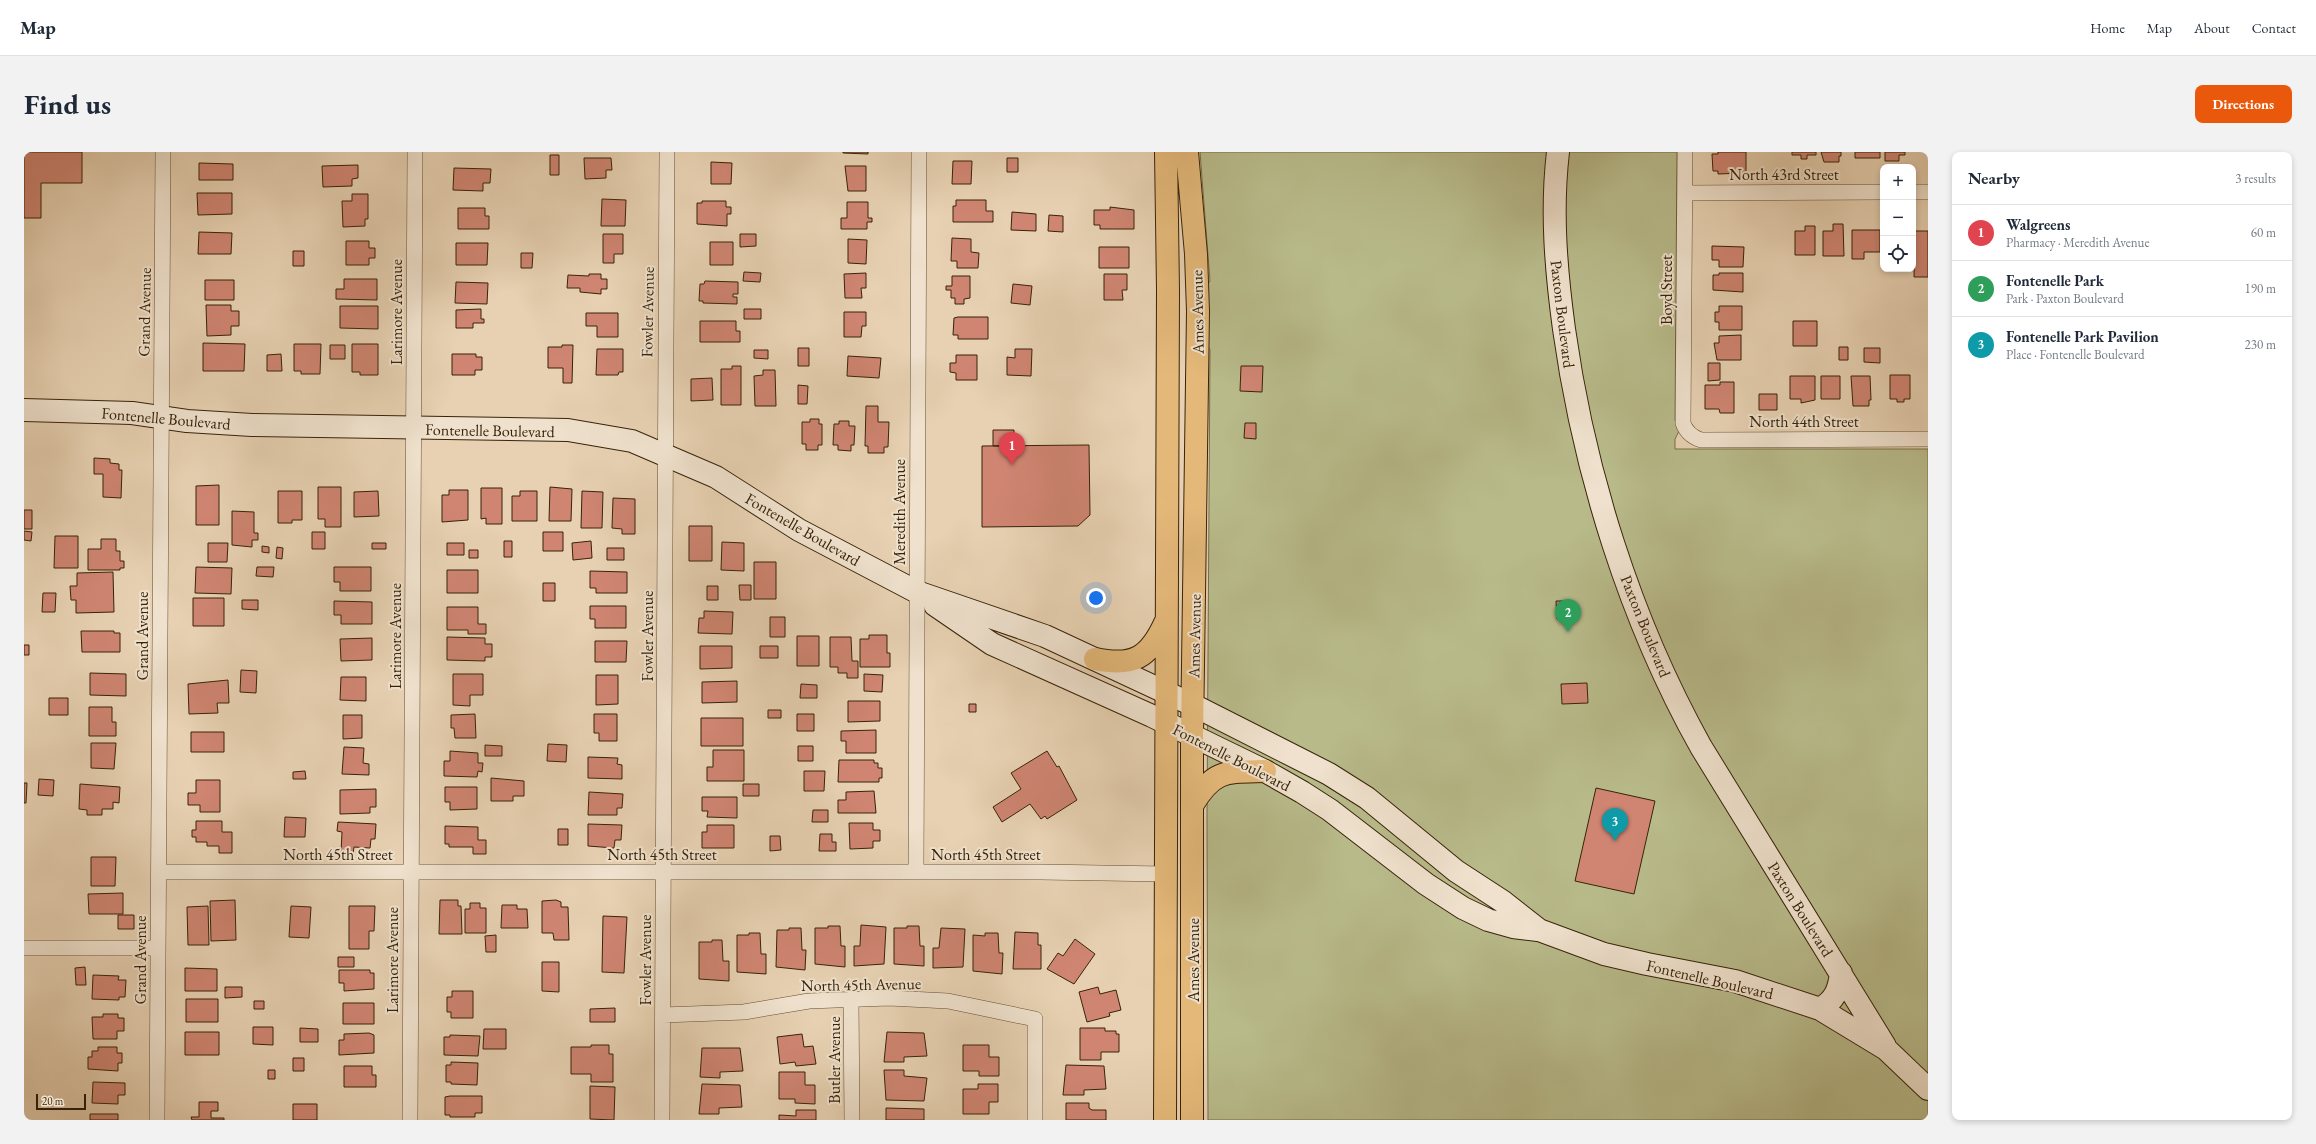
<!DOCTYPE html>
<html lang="en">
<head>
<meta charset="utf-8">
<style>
	body { margin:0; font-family:"EB Garamond",serif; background:#f2f2f3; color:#1f2937 }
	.controls { position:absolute; right:12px; top:12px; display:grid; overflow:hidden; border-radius:8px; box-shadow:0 2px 6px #0003 }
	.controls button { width:36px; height:36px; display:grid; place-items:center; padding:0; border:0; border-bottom:1px solid #e0e1e3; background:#fff; color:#1f2937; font:20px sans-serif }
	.scale { position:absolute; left:12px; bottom:10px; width:50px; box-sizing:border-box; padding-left:4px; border:2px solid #382308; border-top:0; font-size:11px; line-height:14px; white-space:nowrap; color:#382308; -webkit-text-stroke:3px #efe1cd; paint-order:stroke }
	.you { position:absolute; left:1072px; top:446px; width:14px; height:14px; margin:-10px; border:3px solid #fff; border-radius:50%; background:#1a73e8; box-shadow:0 0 0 6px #1a73e833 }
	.badge { display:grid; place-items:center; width:26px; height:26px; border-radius:50%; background:#ea580c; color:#fff; font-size:13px; font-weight:700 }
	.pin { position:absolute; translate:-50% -33px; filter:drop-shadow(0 1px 2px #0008) }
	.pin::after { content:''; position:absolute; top:21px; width:14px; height:12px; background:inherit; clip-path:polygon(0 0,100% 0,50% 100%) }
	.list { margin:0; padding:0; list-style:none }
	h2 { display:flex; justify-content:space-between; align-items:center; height:52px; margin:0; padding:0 16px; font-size:17px }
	h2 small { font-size:13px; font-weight:400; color:#747a83 }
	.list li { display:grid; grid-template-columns:26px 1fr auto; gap:12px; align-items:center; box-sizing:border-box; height:56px; padding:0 16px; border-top:1px solid #e0e1e3 }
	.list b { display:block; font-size:15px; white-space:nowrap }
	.list p { margin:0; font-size:13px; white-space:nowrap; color:#747a83 }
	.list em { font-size:13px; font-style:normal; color:#747a83 }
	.icon { flex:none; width:22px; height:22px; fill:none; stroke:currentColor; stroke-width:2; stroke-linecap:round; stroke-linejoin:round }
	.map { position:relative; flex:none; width:1904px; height:968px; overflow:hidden; border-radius:8px }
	header { display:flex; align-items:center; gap:24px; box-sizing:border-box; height:56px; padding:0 20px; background:#fff; border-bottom:1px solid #e0e1e3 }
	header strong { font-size:19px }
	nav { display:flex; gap:22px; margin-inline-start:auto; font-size:14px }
	.intro { display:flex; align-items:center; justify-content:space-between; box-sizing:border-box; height:96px; padding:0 24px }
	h1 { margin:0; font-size:28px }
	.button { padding:10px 18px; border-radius:8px; background:#ea580c; color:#fff; font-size:14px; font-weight:700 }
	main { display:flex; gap:24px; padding:0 24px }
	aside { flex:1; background:#fff; border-radius:8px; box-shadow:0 2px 6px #0003 }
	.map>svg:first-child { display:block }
</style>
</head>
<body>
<header>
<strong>Map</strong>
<nav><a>Home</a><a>Map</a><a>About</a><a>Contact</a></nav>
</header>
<div class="intro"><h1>Find us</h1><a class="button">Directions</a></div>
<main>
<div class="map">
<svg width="1904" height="968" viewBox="0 0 1904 968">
	<rect width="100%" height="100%" fill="#e7d1b2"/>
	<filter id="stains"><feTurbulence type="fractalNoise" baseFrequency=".005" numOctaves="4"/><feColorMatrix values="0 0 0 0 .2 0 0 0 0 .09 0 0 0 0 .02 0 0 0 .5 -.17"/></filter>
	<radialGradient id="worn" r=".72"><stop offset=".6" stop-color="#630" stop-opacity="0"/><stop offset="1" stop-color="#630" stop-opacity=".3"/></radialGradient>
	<path fill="#b8ba8a" stroke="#786e49" d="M1176 0H1653L1651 268 1655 279 1651 287V297H1904V968H1184L1183 663 1186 197 1183 194 1182 135 1186 129Z"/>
	<path fill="#cf8572" stroke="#382308" d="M0 0H58V31H17V66H0Z
		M819 0H844V2L819 1Z
		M1694 0H1722V21L1694 22V19H1689L1688 2H1694Z
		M1768 0H1792V3H1783V7H1777V3H1768Z
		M1797 0H1817V4H1815V10H1800Z
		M1831 0H1856V6H1831Z
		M1861 0H1881V3H1875V9H1861Z
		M526 3H535V23H526Z
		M560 6H587L588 18H582V26L561 27Z
		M983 6H994V20H983Z
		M929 9H948L947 32H928Z
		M687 10 708 11 707 32H687Z
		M175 11 209 12V28H175Z
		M334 13V26L328 27V34L299 35 298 14Z
		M821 14H842V39H824Z
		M430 16 467 17 466 31H459V39L429 38Z
		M173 41H208V62L174 63Z
		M328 42H344V67H341V74L319 75 318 49H328Z
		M578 47 602 48 601 74H577Z
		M932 48H962V59H969V70H929V54H932Z
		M678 49H702V55H707V62H703V74L673 72V51H678Z
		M823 50H844V66H848V70H843V77H817V66H823Z
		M1086 55 1110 58V77H1076V73H1070V58H1086Z
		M434 56H461V64H465V77H434Z
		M988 60 1012 62V79L987 78Z
		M1025 63 1039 64V80L1024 79Z
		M1809 72H1819L1820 104H1799V79H1809Z
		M1781 74H1791V103H1771V79H1781Z
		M1828 78H1856V100H1840V107H1828Z
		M1891 79H1904V125H1890Z
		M175 80 208 81 207 102H174Z
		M579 82H599V102H590V111H579Z
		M716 82H732V94L716 95Z
		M928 86 947 87V100L955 101 954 116H933V109H927Z
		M824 87 843 88 842 112 824 111Z
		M322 89H345V96H351V106H345V113H322Z
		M686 90H709V113H686Z
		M432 91H464L463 113H432Z
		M1688 94 1720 95 1719 115H1695V108H1688Z
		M1075 95H1105V116H1075Z
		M269 99H280V114H269Z
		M497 101H509L508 116H497Z
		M720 120 737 121 736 130 719 129Z
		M842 121V136H837L838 146H821L820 122Z
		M1695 121H1719V140L1689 138V123H1695Z
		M565 122H577V127H583V137H577V142L556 140V136H543L544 123 565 124Z
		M1080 122H1103V138H1098L1099 148H1080Z
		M928 124H946V146L940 147V152H931V146H927V138H922V134H928Z
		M320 127H353V148L312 147V137H320Z
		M181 128H210V148H181Z
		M681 129 714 130V142H709V145H713V152L679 151V149H675L676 132H680Z
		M432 130 464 131 463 152 431 151Z
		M989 132 1008 134 1006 153 987 151Z
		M182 153H207V159H215V174H207V183L183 184Z
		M316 154H354V177L316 176Z
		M1695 154H1718V178H1695V170H1691V160H1695Z
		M457 157V167H460V171H449V176H432V158Z
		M720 157H737V167H720Z
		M820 160H842V174H838L837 185H820Z
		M562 161H594V185H573V174H562Z
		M934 165H964V187H934V183H929L930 166Z
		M676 169H712V179H716V190H676Z
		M1769 169H1793V194H1769Z
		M1717 183V208H1693L1690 191H1695V184Z
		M179 191 221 192 220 219H179Z
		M270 192H297L296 222H277V219H270Z
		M328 192H354V223H336V220H328Z
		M306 193H321V207H306Z
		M538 193H549L548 231H539V216H524V195H538Z
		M1815 195H1824V208H1815Z
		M774 196H785V214H774Z
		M1840 196H1856V211L1840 210Z
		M573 197H599V220H595L594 223H572Z
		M991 197H1008L1007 224 983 223V205L991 206Z
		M730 198H744V207L730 206Z
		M257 202 258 219H243V203Z
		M428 202H452V205H458V218H451V223H428Z
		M932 203H953V228H932V221L926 220V211H932Z
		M824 204 857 206 855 226 823 224Z
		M1684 211H1696V228L1684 229Z
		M708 214H717V253H697V217H708Z
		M1217 214H1239L1238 240 1216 239Z
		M739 218H751L752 254H731L730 224 739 223Z
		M1866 223H1886V247H1880V250H1873V247H1866Z
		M1766 224H1791V248L1777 251V247H1766Z
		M1797 224H1816V247H1797Z
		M1827 224H1846L1847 248H1845V254H1829Z
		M688 226 689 248 667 249V227Z
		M1696 230H1710V261H1696L1695 257H1681V233H1696Z
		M774 233 784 234 783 252H774Z
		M1735 242H1753V258H1735Z
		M842 254H854V270H865L864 295H860V301H844V294H841Z
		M786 267H795V272H798V293H794V298H782V292H778V270H786Z
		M815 269H825V274H831L830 293H827V299L814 298V293H809L810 272H815Z
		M1221 271H1232V287L1220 286Z
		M969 278H990V294H969Z
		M1065 293 1066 363 1054 374 958 375V294Z
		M70 306 86 307V311L95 312V318H98L97 346 79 345V322H70Z
		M195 333V373H172V334Z
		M294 335H317V375H301V367H294Z
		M526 335 548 337 547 369H525Z
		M457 336H478V372H462V366L457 367Z
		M425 338H444V368L418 370V343H425Z
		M254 339H278V368H268V371H254Z
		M354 339 355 364 330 365V340Z
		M496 339H513V369H488V344H496Z
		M558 339 579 340 578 376H557Z
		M589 346 611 347V382H598V377L588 376Z
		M0 358H8V377H0Z
		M208 359 230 360V381H234V388H228V395L208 393Z
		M665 374H688V409H665Z
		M0 379 8 380 7 389 0 388Z
		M288 380H301V397H288Z
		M519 380H539V399H519Z
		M31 384H54V416H30Z
		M77 387H92V399H96V409H100V416H96V418H64V397H77Z
		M480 389H488V405H480Z
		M567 389 568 406 549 408 548 391Z
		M698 390 720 391V419L697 418Z
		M184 391H204L203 410H184Z
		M348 391H362V397H348Z
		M423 391H440V403H423Z
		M238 394 245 395V401L238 400Z
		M253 395 259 396 258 407 252 406Z
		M583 396H600V408H583Z
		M445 398H454V406H445Z
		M730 410H752V447H730Z
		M172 415 208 416 207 442 171 441Z
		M233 415H250L249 425 232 424Z
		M310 415H347V439H316V430H310Z
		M423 418H454V441H423Z
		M566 419 603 420V441H572V436H566Z
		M89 420 90 460 52 461V448H47L46 434H53V421Z
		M519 431H531V449H519Z
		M715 433H727V448H716Z
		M683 434H694V448H683Z
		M19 441H32L31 460H18Z
		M169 446H200V474H169Z
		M218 448H234V458L218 457Z
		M310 449 348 450V472H317V463H310Z
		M1532 449H1547L1548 466 1533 467Z
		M566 454H602V476H571V467H566Z
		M423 455H454V472H462V482H444V478H423Z
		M680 459 709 460 708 482 674 481 675 466H680Z
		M746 465H761V485H746Z
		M57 479H90V481H96V500H58Z
		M845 483H863V501H866V515H836V487H845Z
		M773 484H795V514H773Z
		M423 485 461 486V492H468V505H461V509L423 508Z
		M806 485H827L828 509H834V526H823V521H814V515H806Z
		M348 486V508L317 509 316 487Z
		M571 489H603L602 510H571Z
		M0 493H5V503H0Z
		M676 494H708V516L676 517Z
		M736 494H754V506H736Z
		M217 518 233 519 232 541 216 540Z
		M66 521 102 522V544L66 543Z
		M429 522H459V543H446V554L429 553Z
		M840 522 859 523 858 540 840 539Z
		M572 523H594V552L572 553Z
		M317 525H342V549L316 548Z
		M204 528 205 551H193L194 561 165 562 164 532Z
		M713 529V550L678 551V530Z
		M1563 531 1564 551 1538 552 1537 532Z
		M777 532 793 533V546H776Z
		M25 546H44V563H25Z
		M824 549H856V569L824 570Z
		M945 552H952V560H945Z
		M65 555H88V570H92V584H65Z
		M744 558H757V566H744Z
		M451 562 452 586H431L430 576H427V563Z
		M570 562H593V589H575V581H570Z
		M773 562H790V579H773Z
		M319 563H338V586L319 587Z
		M677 566H719V594H677Z
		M852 578V601H822V589H817V579Z
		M167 580H200V600H167Z
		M67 591H92L90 617 67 616Z
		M524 592 543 593 542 610 523 609Z
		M461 593 478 594V604H461Z
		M774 594H789V609H774Z
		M320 595 340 596 339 611 345 612V623L318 622Z
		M689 598H720V629H683V615H689Z
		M426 599 454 601V611H459L458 620 454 619 453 625 420 624V609H426Z
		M1023 599 1033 615 1035 614 1053 648 1023 667 1021 664 1017 667 1006 652 978 670 969 655 997 637 987 621Z
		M564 605 594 606 593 612 598 613V627L564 626Z
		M815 608H850V611H854V616H858V626H855V630H814Z
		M281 619 282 627H269V620Z
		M780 619H801L800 639H780Z
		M467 626 500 629V644H489V649H467Z
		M15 627 30 628 29 644 14 643Z
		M172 628H196V660H176V653H164V641H172Z
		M0 631H3L2 651H0Z
		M56 632 96 635 95 651 89 650V657H78V663H63V658L55 657Z
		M719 632H735V644H719Z
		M421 635H453V657L426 658V650H421Z
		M1572 636 1631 649 1610 742 1551 729Z
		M352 637V655H346V661L316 662V638Z
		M850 639 852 661H814V648H822V640Z
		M565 640 599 642 598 656H593V663H564Z
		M678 645H713V666L683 665 684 659H678Z
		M789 658H804V670H788Z
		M261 665 282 666 281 685H260Z
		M172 669H198V680H208V701H195V694H183V690H172V685H168V678H172Z
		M314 670 352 672 351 687H347L346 696 330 695 329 702 317 701 318 680 313 679Z
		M825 671H849V678H856V689H849V696L826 697Z
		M564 672 598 673 597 688H591L590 696 564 694Z
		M683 673H710V696H678V680H683Z
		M421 674 454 675V688H462V702H449V695H425V692H421Z
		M534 677H544V693H534Z
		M796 682H808V690H812V699H795Z
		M746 684H756L757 698 746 699Z
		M67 705H92L91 734H67Z
		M99 741V762H65L64 742Z
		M211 748 212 788 187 789 186 749Z
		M416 748H434V754H437L438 782H415Z
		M532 748 537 750V755H544L545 788H530L529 781H518V749Z
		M446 751H456V756H462V781H441V757H446Z
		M478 753H493V757H503L504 776H477Z
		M184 754 185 793H164L163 755Z
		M267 754 287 755 285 786 265 785Z
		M325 754H351L350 779H345V797H325Z
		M94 763H110V777H94Z
		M579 764 603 765 600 821 578 820Z
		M837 773 862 775 860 812 830 814V794H836Z
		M804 774H816L817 794H821V815L791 812V776H804Z
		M883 774H895L896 794H900V814L870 812V776H883Z
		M765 776H777L778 798H782L781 818 752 815 753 778H765Z
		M917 776 941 777 939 815 909 816V796H915Z
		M991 780 1014 781V793H1017V817H989Z
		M725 781H736L737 802H742V822L713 820V783H725Z
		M961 781H974L975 801H979L978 822 949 819V783L961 784Z
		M472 783V800H462L461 784Z
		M1051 787 1071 802 1050 832 1023 817 1034 801 1039 804Z
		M688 788H698L699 809H705V829L675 827V790H688Z
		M314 805H330V815H314Z
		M518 810H535V840L518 839Z
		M61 815 62 833H52L51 816Z
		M161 816 193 817V839H161Z
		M315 818H346V821H350V837L320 839V831H315Z
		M69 823 95 824 94 828H102L101 845H95V848L68 847Z
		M201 835H218V845L201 846Z
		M1074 835 1076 842 1092 838 1097 858 1085 861 1086 864 1063 870 1055 840Z
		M428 839H449V866H427V860H423V845H428Z
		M162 847H194V870H162Z
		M230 849H240V857H230Z
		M319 851H350V872H319Z
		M591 856V870H566V857Z
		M79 862H94V866H100V879H93V887H69L68 865H79Z
		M229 875H249V893L229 892Z
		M276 876 294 877V890H276Z
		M1056 876H1081V879H1092V882H1095V900H1077V908H1056Z
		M460 877H482V897H459Z
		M161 880H195V903H161Z
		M863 880 900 881 903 904 880 905V910H860Z
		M345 881 350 883V901L315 903V888H320V882Z
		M778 882 780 895 789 894 792 912 772 914 771 910 756 912 753 885Z
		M426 883 456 884 454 904 420 903V885H426Z
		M567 893H585V902H589V930H567V922H547V895H567Z
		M939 893H965V905H975V924H955V919H939Z
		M74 895H93V901H98V911H94V919L64 917V905H68V899H74Z
		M678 896H716L719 919 696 920V926L676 925Z
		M269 906H280V919H269Z
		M427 910 454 911 453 933 427 932V930H422V913H427Z
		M1042 913 1080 914 1082 937 1060 938V943H1039Z
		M320 914H348V923H352V935H320Z
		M244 918H251V927H244Z
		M860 918H880V924L903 926 900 949 862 948Z
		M755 920H781V933H791V952L771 951V947H755Z
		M69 930 101 931V943H94V952L68 951Z
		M678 932 716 933 718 955 695 956V962H675Z
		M954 932H974V950H965V962H939V937H954Z
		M566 934 591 935 590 968 566 967Z
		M426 944H458V961H451V965H426V963H421V945Z
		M175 950H194V959H187V966H200V968H168L167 965H175Z
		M1042 951H1065V956L1068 958H1082V968H1042Z
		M269 952H293V968H269Z
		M862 956 900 957V968H862Z
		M772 958H792V968H755V963L772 964Z
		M66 962H94V968H66Z"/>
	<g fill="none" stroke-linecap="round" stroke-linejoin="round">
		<g stroke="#644e32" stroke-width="16">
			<path id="street" d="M1661 0 1659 271C1662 280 1668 285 1677 288L1904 287
				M1889 40H1904
				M1661 41 1859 40
				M135 720H1016L1141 722
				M892 720 895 0
				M0 796H134
				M827 847 828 968
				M639 863 720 860 785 849 865 846 924 849 1011 867V968
				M133 968 139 0
				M386 968 391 0
				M638 968 643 0"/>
		</g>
		<g stroke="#382308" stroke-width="24">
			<path id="secondary" d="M1534 0C1527 59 1532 118 1540 177 1560 320 1606 468 1677 595L1861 894
				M0 258 108 261 163 269 228 273 544 278 608 289 692 325 775 378 893 440 1021 484 1169 553 1305 622 1343 646 1432 719 1478 749 1515 778 1580 802 1623 812 1711 829 1796 857 1862 897 1904 937
				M911 453 968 492 1128 564 1241 619 1278 640 1306 658 1402 732 1439 756 1464 768 1489 775 1514 778
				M1796 857C1811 848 1815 838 1817 821"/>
		</g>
		<g stroke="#382308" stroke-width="24">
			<path id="primary" d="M1163 0 1172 102 1174 159 1168 584V968
				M1071 507C1109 515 1125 506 1141 471
				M1169 652C1190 617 1203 620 1241 619
				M1141 968 1144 138 1142 0"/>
		</g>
		<use href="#street" stroke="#efe1cd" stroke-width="15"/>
		<use href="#secondary" stroke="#efe1cd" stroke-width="22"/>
		<use href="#primary" stroke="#e4b879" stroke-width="22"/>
	</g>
	<g text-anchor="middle" stroke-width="4" stroke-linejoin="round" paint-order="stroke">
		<g font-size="16" fill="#382308" stroke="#efe1cd">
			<text x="1760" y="28">North 43rd Street</text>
			<text transform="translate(1642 138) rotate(-90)" y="6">Boyd Street</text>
			<text transform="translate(120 160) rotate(-89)" y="6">Grand Avenue</text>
			<text transform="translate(372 160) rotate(-90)" y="6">Larimore Avenue</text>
			<text transform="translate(623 160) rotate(-89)" y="6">Fowler Avenue</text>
			<text transform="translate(1173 160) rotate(-91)" y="6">Ames Avenue</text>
			<text transform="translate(1539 162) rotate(83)" y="6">Paxton Boulevard</text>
			<text transform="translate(142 266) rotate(5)" y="6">Fontenelle Boulevard</text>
			<text x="1780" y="275">North 44th Street</text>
			<text transform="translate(466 278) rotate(1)" y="6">Fontenelle Boulevard</text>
			<text transform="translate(875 360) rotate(-90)" y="6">Meredith Avenue</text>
			<text transform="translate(779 377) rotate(30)" y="6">Fontenelle Boulevard</text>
			<text transform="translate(1622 474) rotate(68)" y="6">Paxton Boulevard</text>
			<text transform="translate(118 484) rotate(-90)" y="6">Grand Avenue</text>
			<text transform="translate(371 484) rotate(-90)" y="6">Larimore Avenue</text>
			<text transform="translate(623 484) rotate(-90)" y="6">Fowler Avenue</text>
			<text transform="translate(1170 484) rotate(-89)" y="6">Ames Avenue</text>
			<text transform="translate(1208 605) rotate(27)" y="6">Fontenelle Boulevard</text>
			<text x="314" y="708">North 45th Street</text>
			<text x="638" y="708">North 45th Street</text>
			<text x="962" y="708">North 45th Street</text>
			<text transform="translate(1777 757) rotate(58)" y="6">Paxton Boulevard</text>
			<text transform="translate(116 808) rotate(-90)" y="6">Grand Avenue</text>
			<text transform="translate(368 808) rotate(-90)" y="6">Larimore Avenue</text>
			<text transform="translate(621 808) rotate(-90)" y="6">Fowler Avenue</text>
			<text transform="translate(1169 808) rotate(-90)" y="6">Ames Avenue</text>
			<text transform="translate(1686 827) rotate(13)" y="6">Fontenelle Boulevard</text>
			<text transform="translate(837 832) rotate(-1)" y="6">North 45th Avenue</text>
			<text transform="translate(810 908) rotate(-90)" y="6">Butler Avenue</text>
		</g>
	</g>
	<rect width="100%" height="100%" filter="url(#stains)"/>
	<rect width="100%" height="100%" fill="url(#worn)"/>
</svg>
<div class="controls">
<button>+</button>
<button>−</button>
<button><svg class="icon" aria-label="locate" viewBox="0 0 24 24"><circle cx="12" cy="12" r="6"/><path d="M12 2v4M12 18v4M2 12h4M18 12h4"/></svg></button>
</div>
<div class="scale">20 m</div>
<div class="you"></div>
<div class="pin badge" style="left:988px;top:313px;background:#e0444e">1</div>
<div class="pin badge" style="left:1544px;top:480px;background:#2e9e5b">2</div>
<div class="pin badge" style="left:1591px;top:689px;background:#0f9aa8">3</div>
</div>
<aside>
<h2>Nearby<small>3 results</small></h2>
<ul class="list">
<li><span class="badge" style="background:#e0444e">1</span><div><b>Walgreens</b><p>Pharmacy · Meredith Avenue</p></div><em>60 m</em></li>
<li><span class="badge" style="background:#2e9e5b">2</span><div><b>Fontenelle Park</b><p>Park · Paxton Boulevard</p></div><em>190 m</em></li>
<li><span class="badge" style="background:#0f9aa8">3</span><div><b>Fontenelle Park Pavilion</b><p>Place · Fontenelle Boulevard</p></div><em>230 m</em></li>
</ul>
</aside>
</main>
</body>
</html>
